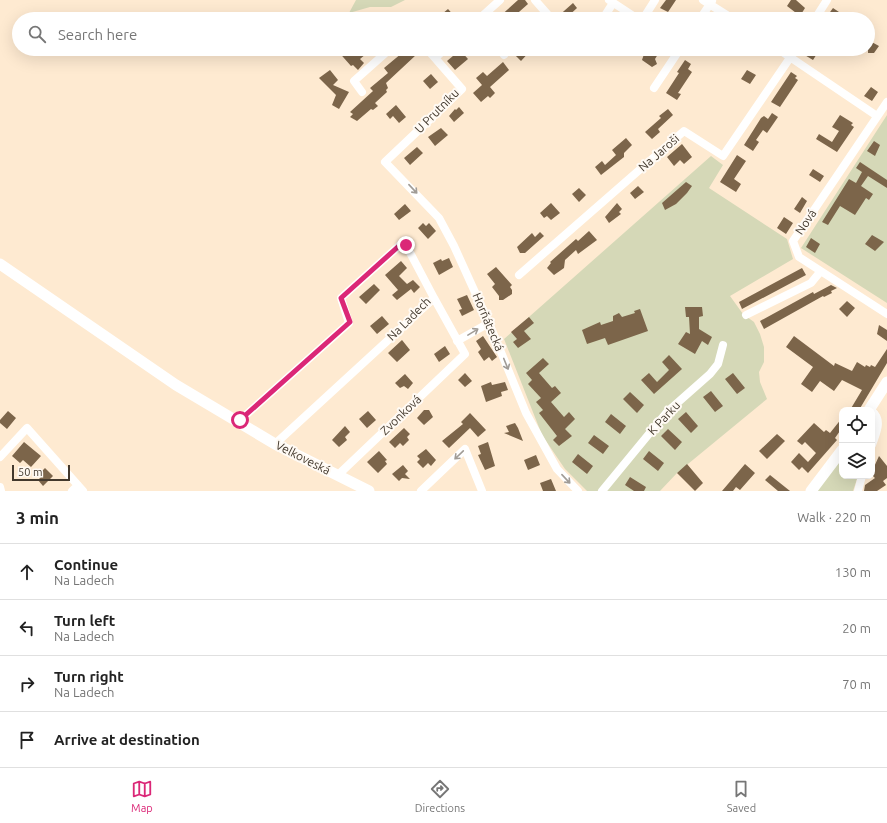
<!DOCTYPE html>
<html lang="en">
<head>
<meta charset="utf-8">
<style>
	body { margin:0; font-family:Ubuntu,sans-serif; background:#f6f6f6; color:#222 }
	.controls { position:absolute; right:12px; bottom:12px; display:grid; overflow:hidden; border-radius:8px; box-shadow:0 4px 16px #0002 }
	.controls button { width:36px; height:36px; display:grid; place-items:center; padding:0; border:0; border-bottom:1px solid #e0e0e0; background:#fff; color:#222; font:20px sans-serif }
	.scale { position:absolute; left:12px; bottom:10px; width:58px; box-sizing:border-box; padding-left:4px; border:2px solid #43392d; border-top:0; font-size:11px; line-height:14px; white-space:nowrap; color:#43392d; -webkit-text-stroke:3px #fffaf4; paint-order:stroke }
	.stop { position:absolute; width:12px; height:12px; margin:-9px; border:3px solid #db2777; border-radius:50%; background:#fff }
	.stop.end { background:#db2777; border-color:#fff; box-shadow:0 1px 4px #0008 }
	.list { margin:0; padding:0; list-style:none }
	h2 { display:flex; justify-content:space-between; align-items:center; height:52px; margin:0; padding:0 16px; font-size:17px }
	h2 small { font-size:13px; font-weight:400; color:#767676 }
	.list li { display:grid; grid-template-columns:26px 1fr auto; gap:12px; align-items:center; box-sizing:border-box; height:56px; padding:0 16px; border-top:1px solid #e0e0e0 }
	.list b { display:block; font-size:15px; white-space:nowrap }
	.list p { margin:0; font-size:13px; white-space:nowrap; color:#767676 }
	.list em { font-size:13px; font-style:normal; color:#767676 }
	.icon { flex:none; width:22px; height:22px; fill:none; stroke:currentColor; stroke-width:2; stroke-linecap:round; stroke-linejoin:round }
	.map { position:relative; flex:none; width:887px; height:491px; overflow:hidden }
	.search { position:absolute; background:#fff; box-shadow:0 4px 16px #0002; left:12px; right:12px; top:12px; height:44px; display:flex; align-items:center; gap:10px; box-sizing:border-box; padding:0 14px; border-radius:22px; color:#767676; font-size:15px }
	.sheet { height:276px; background:#fff }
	nav { display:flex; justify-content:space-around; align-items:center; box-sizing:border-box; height:56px; border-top:1px solid #e0e0e0; background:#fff; font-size:11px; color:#767676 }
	nav a { display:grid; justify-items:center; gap:2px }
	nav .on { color:#db2777 }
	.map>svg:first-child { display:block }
</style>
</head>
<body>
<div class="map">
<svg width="887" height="491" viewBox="0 0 887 491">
	<rect width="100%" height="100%" fill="#feead1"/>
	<path fill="#d5d8b7" d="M356 0H405L391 7H370L349 13Z
		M887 115V303L801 248Z
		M711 156 723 165 709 188 787 239 793 259 730 296 743 314 754 322 760 334 764 347V362L759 372 760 382 767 399 677 473 660 491H587L565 469 542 435 504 339Z
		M842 457V476H858L853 491H817Z"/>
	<path fill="#7c654a" d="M518 0H525L528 4 511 19H497Z
		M666 0H676L668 12 660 8Z
		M791 0H796L805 8 800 16 787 6Z
		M573 3 577 8 565 19H555Z
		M833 8 842 14 839 19H825Z
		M448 9 457 19H446L442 14Z
		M868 40 879 46 874 53H868Z
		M336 49H372L360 59 364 63 358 70 353 65 351 66Z
		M398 49H411L416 55 386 83 388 88 386 90 387 92 375 103 378 106 373 110 371 109 357 121 350 117 353 114 350 112 373 91 370 88 388 73 384 68 402 53Z
		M520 49H532L521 61 514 54Z
		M652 49 660 51 655 59 657 64 652 67 642 60 644 54 650 52Z
		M806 49H820L813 60 803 54Z
		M460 50 468 59 455 70 447 61Z
		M685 60 691 64 688 69 692 72 678 93 681 94 677 100 666 93 679 73 677 72Z
		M503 62 509 70 490 87 495 93 490 98 488 96 481 102 473 93 482 85 476 78 483 72 487 76Z
		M330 70 338 80 333 85 349 92 339 109 332 105 336 95 319 78Z
		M747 70 756 75 750 84 741 79Z
		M791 72 797 76 795 78 798 80 780 107 771 102Z
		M431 74 438 82 430 89 423 81Z
		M871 87 878 92 872 101 864 96Z
		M396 105 406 117 399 123 393 116 390 119 386 114Z
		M459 107 464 113 454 122 449 116 455 109 456 110Z
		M668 109 673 115 658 129 660 132 652 139 645 132 661 118 659 116Z
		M772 113 778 117 767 133 763 130 756 140 759 142 753 151 744 145 761 118 764 116 768 119Z
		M840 115 853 123 851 125 854 127 837 152 816 139 819 134 832 142 839 131 832 127Z
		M441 128 448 135 435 146 428 137Z
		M626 138 632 145 624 153V157L601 175 595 167 602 161 605 165 616 155 612 150Z
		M874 141 880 145 875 156 867 151Z
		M682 144 692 157 684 164 680 160 674 166 667 157Z
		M417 147 423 153 410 165 404 158Z
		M737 155 746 161 734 179 741 184 736 192 720 182Z
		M860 162 887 180V188L868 176 861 186 873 194 869 200 866 198 855 215 840 206 828 225 822 222 849 179 856 183 862 172 856 168Z
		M813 169 824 176 820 182 809 175Z
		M686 182 692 186 687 193 676 204 665 210 662 203Z
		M638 186 644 192 635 199 630 193Z
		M579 188 586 195 579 202 572 194Z
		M802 197 807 201 800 213 794 209Z
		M551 203 560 213 551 220 547 216 544 218 540 213Z
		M617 203 622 209 619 212 621 214 609 223 605 217Z
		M405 204 411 211 399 220 394 214Z
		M784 217 793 223 786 234 777 228Z
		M423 223 426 226 429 223 436 231 428 239 418 228Z
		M589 231 597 240 578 254 576 250 565 260 564 268 554 275 547 268 551 263 550 262 576 239 578 241Z
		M540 232 544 236 525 253H520L517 247 532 233 535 237Z
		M872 235 884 242 875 251 865 244Z
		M811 238 820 244 815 253 806 247Z
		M449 258 453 267 439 275 433 263 441 259 442 261Z
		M401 261 407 268 399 276 407 284 413 280 420 287 414 293 411 289 397 300 392 295 398 290 385 275Z
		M496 267 512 285 510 287 512 290V294L503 300H499V296L492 287 495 284 487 274Z
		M802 268 806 275 742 309 739 302Z
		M374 284 380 290 366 304 359 297Z
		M831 285 837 288 831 291 832 293 824 297 823 296 764 329 760 321 813 292 814 294Z
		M467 295 474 310 462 316 459 310 462 309 457 299Z
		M847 301 855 308 847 317 839 309Z
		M685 307H702L703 316 699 317V329L712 337 708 345 702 341 695 354 678 344 686 332 690 334 689 317H686Z
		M640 309 648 331 608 345 605 338 587 344 582 330 600 322 601 325 613 321V316L619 313 622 317 635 313 634 311Z
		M382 316 389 324 377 334 370 326Z
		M529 317 534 323 524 331 531 339 518 348 513 342 517 339 511 332Z
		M879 325 887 330V341L877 334Z
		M483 336 497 357 492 361 489 357 484 361 478 352 481 349 476 341Z
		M794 336 834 366 835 363 852 371 857 362 865 367 866 365 870 367 871 365 875 367 887 349V363L859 410H850L862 390 842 380 834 391 820 381 812 392 801 384 813 367 786 347Z
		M402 340 410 350 397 362 388 353Z
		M445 346 450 354 439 362 434 354Z
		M669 355 682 369 654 394 641 380 649 373 657 382 669 370 662 362Z
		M543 358 549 364 539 373 552 388 555 386 561 393 551 402 564 417 569 412 575 419 565 429 572 436 559 446 553 440 557 436 539 413 543 410 536 402 541 398 528 384 532 380 526 373Z
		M465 373 472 381 465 387 458 380Z
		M733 373 745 388 737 394 725 379Z
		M405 374 413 383 408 389 404 386 400 388 395 383Z
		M491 382 492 385 505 382 508 390 501 392 502 396 486 402 481 386Z
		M711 391 723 406 715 412 703 397Z
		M630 392 644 405 637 413 623 399Z
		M424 410H429L433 417 424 425 417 418Z
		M8 411 16 418 7 429 0 423V420Z
		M368 411 376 420 367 428 359 419Z
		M686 412 698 426 691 433 678 419Z
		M470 413 486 430 478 437 470 428 449 448 442 441 463 424 461 422Z
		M611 414 626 426 620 434 605 422Z
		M842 418V428L835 438 837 440 808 473 802 467 799 470 791 462 799 453 808 462 816 453 805 442 802 445 797 441 814 423 824 432 826 430 830 433Z
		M515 423 518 428 523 441 504 433 509 432 506 426Z
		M345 426 350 432 345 437 347 440 339 447 332 440Z
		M404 428 410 434 407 437 409 440 403 446 400 443 395 448 389 442Z
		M668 429 682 442 675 450 661 436Z
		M777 434 785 441 767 459 759 451Z
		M594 435 609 446 603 454 588 443Z
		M24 442 41 456 31 467 23 460 20 463 12 456Z
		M488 442 495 466 485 470 478 455 481 454 478 446Z
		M426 449 436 460 431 466 428 463 423 468 417 462 420 459 417 456Z
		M379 451 387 460 385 461 387 464 378 473 367 462Z
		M649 451 664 463 658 471 643 459Z
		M578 454 593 466 587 474 572 462Z
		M536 455 540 465 528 470 524 460Z
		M879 456 887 466V478L883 481 886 485 877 491H864L865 485 875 478 872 475V466L874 467Z
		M687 464 703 483 695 491 677 473Z
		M745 464 755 473 740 490 736 487 733 491H722Z
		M403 465 408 471 405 474 410 479 402 478 399 481 392 474Z
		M45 468 53 476 43 486 38 480 42 476 40 473Z
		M770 475 790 491H778L765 480Z
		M630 477 646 487 644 491H634L625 485Z
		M551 479 556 491H543L540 483Z"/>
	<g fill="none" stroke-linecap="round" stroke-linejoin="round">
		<path stroke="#fff" stroke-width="8" d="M535 0 549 16
			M609 0 638 19
			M703 0 733 19
			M604 17 613 3
			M479 19 500 0
			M643 19 655 0
			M700 19 712 1
			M815 19 827 0
			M427 49 435 58 445 49
			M499 49 504 55
			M778 49 877 116
			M435 58 462 89 385 162 439 218 454 246 489 323 526 413 557 469 578 491
			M654 88 680 49
			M362 92 354 81 390 49
			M887 102 793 241 799 257 887 314
			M519 275 684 131 723 156 796 49
			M746 315 811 283 820 272
			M457 341 489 323
			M872 411C883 420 876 433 872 445
			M238 422 349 323 341 298 400 245H406L434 298 275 444
			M0 457 27 428 83 491
			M338 475 465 354 434 298
			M0 487 1 491
			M72 491 78 485
			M421 491 465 449 482 491
			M602 491 667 412 710 374 718 364 723 345
			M858 491 862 476"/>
		<path stroke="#fff" stroke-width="11" d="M0 264 176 385 275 444 369 491
			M869 410 887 382
			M811 491 842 450"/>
	</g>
	<defs><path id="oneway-shaft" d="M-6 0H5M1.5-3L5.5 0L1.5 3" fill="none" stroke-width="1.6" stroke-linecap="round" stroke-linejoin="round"/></defs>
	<g stroke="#a19c96">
		<use href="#oneway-shaft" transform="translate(413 189) rotate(47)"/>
		<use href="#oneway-shaft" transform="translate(473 332) rotate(-31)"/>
		<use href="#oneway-shaft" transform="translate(506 364) rotate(68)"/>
		<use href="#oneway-shaft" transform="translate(459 455) rotate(136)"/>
		<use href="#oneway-shaft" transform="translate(566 479) rotate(47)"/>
	</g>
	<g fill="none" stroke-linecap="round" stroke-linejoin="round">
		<path stroke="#db2777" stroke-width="5" d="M240 420 350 322 341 298 400 245H406"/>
	</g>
	<g text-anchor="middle" stroke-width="4" stroke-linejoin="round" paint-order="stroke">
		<g font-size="12" fill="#43392d" stroke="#fffaf4">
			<text transform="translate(437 111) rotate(-45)" y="4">U Prutníku</text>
			<text transform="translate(659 153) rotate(-41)" y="4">Na Jaroši</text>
			<text transform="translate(806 222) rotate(-56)" y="4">Nová</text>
			<text transform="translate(409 319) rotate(-45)" y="4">Na Ladech</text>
			<text transform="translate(488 322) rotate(67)" y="4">Horňátecká</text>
			<text transform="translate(401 415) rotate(-44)" y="4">Zvonková</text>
			<text transform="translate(664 418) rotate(-47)" y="4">K Parku</text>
			<text transform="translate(303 458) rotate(27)" y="4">Velkoveská</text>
		</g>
	</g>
</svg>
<div class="controls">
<button><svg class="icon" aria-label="locate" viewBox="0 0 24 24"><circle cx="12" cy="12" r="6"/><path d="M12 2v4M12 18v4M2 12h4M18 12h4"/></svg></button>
<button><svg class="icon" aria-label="layers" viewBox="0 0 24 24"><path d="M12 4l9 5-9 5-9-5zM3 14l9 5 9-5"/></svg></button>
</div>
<div class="scale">50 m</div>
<div class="stop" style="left:240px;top:420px"></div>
<div class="stop end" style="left:406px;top:245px"></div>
<div class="search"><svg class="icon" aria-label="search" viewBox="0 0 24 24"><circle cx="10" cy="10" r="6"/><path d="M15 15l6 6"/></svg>Search here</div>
</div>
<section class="sheet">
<h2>3 min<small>Walk · 220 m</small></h2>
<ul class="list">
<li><svg class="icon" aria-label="ahead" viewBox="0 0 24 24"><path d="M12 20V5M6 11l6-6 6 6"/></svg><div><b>Continue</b><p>Na Ladech</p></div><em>130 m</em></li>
<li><svg class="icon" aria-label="left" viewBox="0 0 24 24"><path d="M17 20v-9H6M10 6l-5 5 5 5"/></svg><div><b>Turn left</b><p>Na Ladech</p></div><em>20 m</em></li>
<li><svg class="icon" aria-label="right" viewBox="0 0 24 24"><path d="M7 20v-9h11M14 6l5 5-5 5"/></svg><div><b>Turn right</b><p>Na Ladech</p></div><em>70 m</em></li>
<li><svg class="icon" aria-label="arrive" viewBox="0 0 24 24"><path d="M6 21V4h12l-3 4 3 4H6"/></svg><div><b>Arrive at destination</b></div></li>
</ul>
</section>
<nav>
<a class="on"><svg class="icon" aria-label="map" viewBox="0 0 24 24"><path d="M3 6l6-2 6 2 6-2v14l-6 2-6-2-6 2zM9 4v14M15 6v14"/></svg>Map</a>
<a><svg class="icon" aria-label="directions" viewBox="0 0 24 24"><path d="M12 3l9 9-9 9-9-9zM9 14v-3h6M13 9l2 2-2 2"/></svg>Directions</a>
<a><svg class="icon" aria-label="saved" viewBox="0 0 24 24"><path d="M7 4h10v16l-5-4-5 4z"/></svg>Saved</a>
</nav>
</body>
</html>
